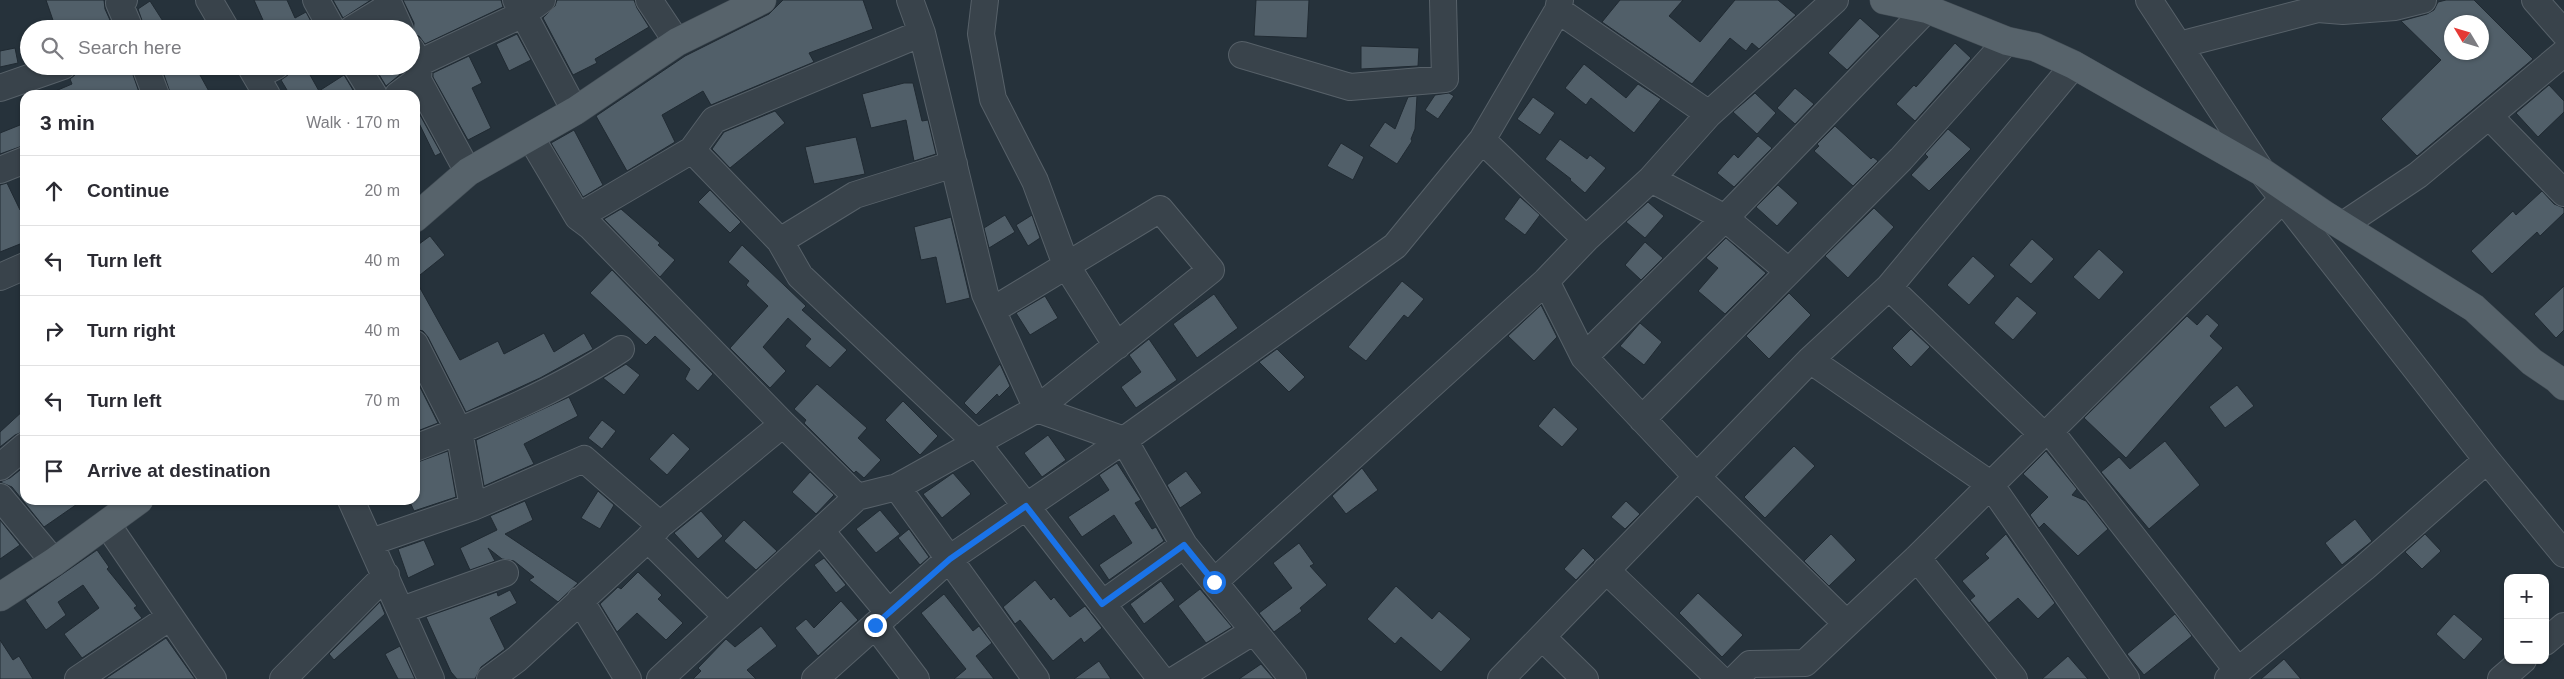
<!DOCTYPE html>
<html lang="en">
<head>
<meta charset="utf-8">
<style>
	body { margin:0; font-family:Arial,sans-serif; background:#f2f2f3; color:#2b2b33 }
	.controls { position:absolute; right:15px; bottom:15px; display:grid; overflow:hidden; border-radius:10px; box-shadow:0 1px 4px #0004 }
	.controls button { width:45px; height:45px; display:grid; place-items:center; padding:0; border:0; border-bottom:1px solid #e1e1e2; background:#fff; color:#2b2b33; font:25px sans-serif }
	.compass { position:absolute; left:2444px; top:15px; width:45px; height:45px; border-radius:50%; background:#fff; box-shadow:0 1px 4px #0004; rotate:308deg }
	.stop { position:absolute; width:15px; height:15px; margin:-11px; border:4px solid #1a73e8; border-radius:50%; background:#fff }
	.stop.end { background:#1a73e8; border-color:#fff; box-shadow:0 1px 5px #0008 }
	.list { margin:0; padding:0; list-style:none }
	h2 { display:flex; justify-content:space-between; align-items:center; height:65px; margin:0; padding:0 20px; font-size:21px }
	h2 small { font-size:16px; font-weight:400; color:#7c7c81 }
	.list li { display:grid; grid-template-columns:32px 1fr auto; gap:15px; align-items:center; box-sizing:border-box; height:70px; padding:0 20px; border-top:1px solid #e1e1e2 }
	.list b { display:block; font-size:19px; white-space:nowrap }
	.list em { font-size:16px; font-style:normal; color:#7c7c81 }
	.icon { flex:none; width:28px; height:28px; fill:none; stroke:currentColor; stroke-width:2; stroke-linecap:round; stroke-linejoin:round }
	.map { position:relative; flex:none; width:2564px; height:679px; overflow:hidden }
	.search { position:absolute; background:#fff; box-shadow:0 1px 4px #0004; left:20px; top:20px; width:400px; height:55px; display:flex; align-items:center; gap:12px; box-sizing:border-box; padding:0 18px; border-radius:28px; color:#7c7c81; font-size:19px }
	.panel { position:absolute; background:#fff; box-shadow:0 1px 4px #0004; left:20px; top:90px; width:400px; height:415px; border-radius:15px }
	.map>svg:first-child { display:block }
</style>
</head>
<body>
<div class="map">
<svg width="2564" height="679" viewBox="0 0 2564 679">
	<rect width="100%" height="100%" fill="#26323b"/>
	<path fill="#515f69" stroke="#202a32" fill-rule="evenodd" d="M46 0H104L105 9 114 29H56Z
		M254 0H287L295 18 306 12 315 29H267Z
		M333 0H371L343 18Z
		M403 0H501L503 7 425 44 419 36 413 35 414 23Z
		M557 0H634L637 8 649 27 595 59 597 63 573 75 543 18 555 6Z
		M783 0H863L873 29 809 53 814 62 711 105 703 91 662 115 675 142 627 171 596 116 685 56 769 14Z
		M1256 0H1309L1307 38 1254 36Z
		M1620 0H1683L1669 16 1700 42 1735 0H1778L1796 15 1759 49 1752 43 1746 51 1730 38 1692 84 1602 22Z
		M2446 0H2474L2533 59 2417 156 2381 119 2441 60 2401 21 2427 14 2434 10 2438 2ZM2452 22H2482V52H2452Z
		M150 1 168 29H145L138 9Z
		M1860 18 1880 36 1847 70 1828 53Z
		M517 34 531 60 509 71 496 44Z
		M1955 43 1971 58 1915 121 1896 104 1914 85 1916 87Z
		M1361 46 1419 48 1418 66 1361 69Z
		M15 48 18 63 0 67V51Z
		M469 56 482 83 472 88 491 128 468 140 433 77V73Z
		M1584 64 1626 98 1638 84 1661 99 1634 133 1591 98 1586 105 1565 88Z
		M78 66H130L140 95H46L72 84 70 79 75 75Z
		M161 66H195L211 95H171Z
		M291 66H305L319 91 344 75 356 95H290L281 80 288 75Z
		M374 66H404L403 72 386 86Z
		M904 83H913L922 121 928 120 936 154 914 161 906 120 871 128 862 94Z
		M2549 85 2564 101V112L2538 137 2516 113Z
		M1795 88 1814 104 1795 124 1777 108Z
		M1449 93 1454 96 1438 119 1425 110 1435 95Z
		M1755 93 1776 113 1757 134 1733 112Z
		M1417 96 1415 129 1411 139 1412 141 1397 164 1369 146 1385 122 1395 129 1408 97Z
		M1533 97 1555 113 1540 135 1517 119Z
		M415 106 441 153 435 156 415 115Z
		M775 111 785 123 730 168 712 149 724 132Z
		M25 123V145L0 154V133Z
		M1835 126 1871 159 1873 157 1878 161 1853 186 1814 151 1819 146 1817 144Z
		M1948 129 1971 149 1929 191 1911 175 1928 157 1925 154Z
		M574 130 603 185 583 197 551 143Z
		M1758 136 1772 148 1734 187 1717 173 1734 154 1738 158Z
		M856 137 865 174 814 184 805 147Z
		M1560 139 1587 159 1590 155 1606 168 1585 193 1570 180 1571 179 1545 159Z
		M1341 143 1364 157 1353 180 1327 166Z
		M7 183 20 210 25 208V242L0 252V185Z
		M1778 185 1798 203 1777 226 1756 207Z
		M710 190 741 222 730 233 698 202Z
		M2542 191 2554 204 2564 208V213L2540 236 2537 232 2492 274 2471 251 2513 211 2516 215Z
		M1520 197 1540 215 1525 235 1504 219Z
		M1648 202 1664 216 1645 238 1626 222Z
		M1874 208 1894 227 1848 278 1825 256Z
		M621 209 660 243 658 245 675 260 660 277 604 219Z
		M1005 215 1015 232 989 248 984 228Z
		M1032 215 1040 238 1028 246 1016 225Z
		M951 217 970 298 946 304 936 257 921 260 914 227Z
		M430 236 445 255 415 279V247Z
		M1726 238 1766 273 1725 314 1698 291 1718 268 1706 258Z
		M2032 239 2054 259 2031 284 2009 265Z
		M1645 242 1663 258 1641 280 1625 265Z
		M742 245 806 306 802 310 847 350 830 368 805 346 811 339 788 318 763 347 786 371 770 388 730 348 768 306 746 285 749 281 728 262Z
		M2099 249 2124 272 2099 300 2073 277Z
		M1973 256 1995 276 1969 305 1947 285Z
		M612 270 713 374 698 391 685 379 690 369 655 336 646 345 590 293Z
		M415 279 460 360 498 341 504 354 544 333 554 352 584 333 593 349 540 378 466 412 428 337 423 331 415 329Z
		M1402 281 1424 299 1408 318 1404 315 1366 361 1348 347Z
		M2564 286V330L2556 338 2534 314Z
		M1789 293 1811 315 1769 359 1746 336Z
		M1214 294 1238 328 1197 358 1173 324Z
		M1045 296 1058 318 1030 335 1016 313Z
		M2017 296 2037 313 2013 340 1994 323Z
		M1541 305 1557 337 1534 361 1508 336Z
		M2207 314 2219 325 2210 336 2223 348 2126 458 2084 418 2187 316 2197 325Z
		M1640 323 1662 342 1644 365 1620 346Z
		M1911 329 1930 347 1911 367 1892 348Z
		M1149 339 1177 380 1136 408 1121 387 1141 372 1129 355Z
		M1277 349 1305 377 1289 392 1259 362Z
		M626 364 640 375 624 395 603 378Z
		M1000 364 1010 386 999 397 997 394 976 415 964 403Z
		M415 377 438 423 415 432Z
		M817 384 867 428 858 438 881 460 864 478 856 471 854 473 804 423 806 420 794 409Z
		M2237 385 2254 406 2225 428 2209 407Z
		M569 397 578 416 524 444 534 464 484 486 476 440Z
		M903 401 938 436 920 455 885 420Z
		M1554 407 1578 429 1562 447 1538 426Z
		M25 409V431L15 435 0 447V432Z
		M602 420 616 431 602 449 588 438Z
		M673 433 690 449 667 475 649 459Z
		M1048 435 1066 460 1042 477 1024 453Z
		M2165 441 2200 485 2149 529 2101 472 2119 457 2130 469Z
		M1794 446 1815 466 1765 518 1744 497Z
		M448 451 456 497 414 511 409 500H415V463Z
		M2046 451 2077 489 2072 495 2086 501 2108 529 2078 556 2044 523 2039 528 2030 515 2048 497 2023 474Z
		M1117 463 1141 500 1135 503 1152 529 1156 527 1164 541 1109 580 1099 565 1132 543 1114 515 1082 537 1068 517 1109 490 1099 475Z
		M25 466V500H83L44 527 12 487 0 482 10 478Z
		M1362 468 1378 490 1346 514 1332 496Z
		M1186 471 1202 493 1180 508 1167 485Z
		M810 472 834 495 816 514 792 492Z
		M953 473 971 494 942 518 923 494Z
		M598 491 614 505 600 529 581 518Z
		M525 501 533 520 505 534 578 583 558 602 529 580 534 577 514 561 502 559 488 548 495 561 470 570 460 548 497 530 490 516Z
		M1626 501 1640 514 1625 529 1611 517Z
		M880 510 900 534 876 553 856 529Z
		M701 511 723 536 698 559 674 533Z
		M2355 519 2372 541 2342 565 2325 543Z
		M0 520 20 545 0 559Z
		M744 520 777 551 756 570 724 541Z
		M909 529 929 557 920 565 898 538Z
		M1831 534 1856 560 1829 586 1804 561Z
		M2006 534 2055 603 2038 619 2018 598 1989 623 1970 600 1975 596 1962 581 1989 558 1985 554Z
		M2425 534 2441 551 2422 569 2405 552Z
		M424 540 435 565 408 578 398 549Z
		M1299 543 1314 564 1310 566 1327 585 1300 608 1302 611 1274 632 1259 613 1292 588 1273 563Z
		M1583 548 1595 560 1576 580 1564 569Z
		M97 550 109 567 107 569 137 606 134 608 142 618 82 658 64 634 99 608 83 585 58 602 66 615 46 630 25 600Z
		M824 558 846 585 836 593 814 565Z
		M638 572 662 595 658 599 683 623 666 640 637 613 617 632 600 604 618 587 621 589Z
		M1035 580 1051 600 1054 597 1070 617 1085 606 1102 628 1084 643 1081 638 1053 661 1020 620 1015 624 1003 607Z
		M1161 581 1175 600 1144 624 1130 604Z
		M1396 586 1432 619 1439 611 1471 639 1441 672 1401 637 1395 644 1367 619Z
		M1200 589 1232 627 1206 643 1178 606Z
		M510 590 517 603 490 618 505 649 481 667 475 679H457L451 672 426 617 497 592 498 596Z
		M1698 593 1743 635 1722 657 1679 613Z
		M944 594 973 631 979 626 992 643 976 656 994 679H954L966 669 921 613Z
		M841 601 858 620 818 656 795 628 806 619 814 628Z
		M380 602 385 614 334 660 329 654Z
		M2175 614 2192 636 2144 675 2127 654Z
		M2454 614 2483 639 2464 660 2436 634Z
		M761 626 777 646 747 670 756 679H693L701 671 698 668 726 639 735 647Z
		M166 638 195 679H105Z
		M0 640 13 660 19 656 33 679H0Z
		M400 646 415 679H398L385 654Z
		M2068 656 2088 679H2042Z
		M2284 659 2301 679H2261Z
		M1099 661 1111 679H1074Z
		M1261 664 1274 679H1239Z"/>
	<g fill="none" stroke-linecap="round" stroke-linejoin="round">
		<g stroke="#576169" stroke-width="28">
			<path id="minor" d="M124 0 119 3 130 29
				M209 0 226 29
				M316 0 332 29
				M387 0 400 29
				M516 0 575 111
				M649 0 677 42
				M985 0 981 34 993 99 1035 181 1066 265 1117 346
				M2149 0 2262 172 2487 460 2564 554
				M2535 0 2564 33
				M1558 10 1709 114
				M352 29 388 7
				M2179 45 2318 9 2343 11 2395 7 2423 0
				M411 49 419 63 418 80 468 172
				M1242 55 1350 87 1445 79 1443 0
				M419 63 523 14 542 0
				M145 66 156 95
				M250 66 267 95
				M356 66 374 95
				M256 76 276 66
				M0 88 63 66
				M398 95 418 80
				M2490 117 2564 193
				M1482 140 1586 239
				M692 150 780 241 800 276 976 442 1161 679
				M0 170 25 160
				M1651 179 1725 218 1788 271
				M578 217 692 150 714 120 922 33
				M2343 225 2418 175 2564 53
				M780 241 855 195 954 164
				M0 277 25 266
				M1546 281 1584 357 1697 477 1846 623
				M1889 287 2042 434
				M993 310 1160 209 1211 270 1037 409
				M415 344 459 431 473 507
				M1584 357 1725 218 1927 9
				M1810 360 1990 484 2126 679
				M1037 409 1124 440 1184 545 1293 679
				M1642 419 1901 159 2007 41
				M2050 431 2238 671
				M415 448C485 421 558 391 621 349
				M0 467 25 446
				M897 487 1037 409 985 294 922 33 910 0
				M0 497 54 562
				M857 497 897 487 1036 679
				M351 500 431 679
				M107 524 213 679
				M821 531 889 613
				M648 539 727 617
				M371 542 473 507 584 459 660 525
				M1917 558 2014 679
				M1606 570 1720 679
				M1214 582 1546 281 1586 239 1651 179 1709 114 1835 0
				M580 600 628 679
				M1102 604 1184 545
				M402 610 505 573
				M875 625 916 679
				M1542 637 1585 679
				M2545 642 2564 626
				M78 679 170 617
				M283 679 386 575
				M490 679 517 659 648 539 660 525 783 424 590 226 578 217 531 138
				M660 679 857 497 783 424
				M815 679 949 559 1124 440 1395 246 1482 140 1558 10 1560 0
				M1176 679 1254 631
				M1501 679 1810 360 1889 287 2074 65
				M1735 679 1750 664 1805 663 1917 558 2042 434 2050 431 2284 198
				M2228 679 2364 568 2487 460
				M2501 679 2523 660"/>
		</g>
		<g stroke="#454f57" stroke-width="29">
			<path id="major" d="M1884 0 1927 9 2007 41 2035 47 2074 65 2262 172 2325 215 2474 308 2532 362 2557 379 2564 386
				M415 218 468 172 575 111 677 42 762 0
				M0 597 54 562 139 500"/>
		</g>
		<use href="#minor" stroke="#39434b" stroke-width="26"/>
		<use href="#major" stroke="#57636b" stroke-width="28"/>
	</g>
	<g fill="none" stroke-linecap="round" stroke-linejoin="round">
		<path stroke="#1a73e8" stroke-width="6" d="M875 625 950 559 1026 506 1102 604 1184 545 1214 582"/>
	</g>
</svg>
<div class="controls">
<button>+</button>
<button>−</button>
</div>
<svg class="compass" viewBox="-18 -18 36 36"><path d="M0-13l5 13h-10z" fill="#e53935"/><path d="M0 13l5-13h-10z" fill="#7c7c81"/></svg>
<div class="stop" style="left:1214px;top:582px"></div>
<div class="stop end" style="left:875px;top:625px"></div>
<div class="search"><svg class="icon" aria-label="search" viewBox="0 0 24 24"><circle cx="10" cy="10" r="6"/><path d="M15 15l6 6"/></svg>Search here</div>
<section class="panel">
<h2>3 min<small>Walk · 170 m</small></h2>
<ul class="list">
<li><svg class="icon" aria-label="ahead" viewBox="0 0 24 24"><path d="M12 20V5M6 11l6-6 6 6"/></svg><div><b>Continue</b></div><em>20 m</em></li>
<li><svg class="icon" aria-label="left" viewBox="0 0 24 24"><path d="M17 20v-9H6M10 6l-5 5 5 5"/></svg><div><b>Turn left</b></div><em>40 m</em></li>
<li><svg class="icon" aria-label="right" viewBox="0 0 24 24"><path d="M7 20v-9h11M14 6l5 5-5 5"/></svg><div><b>Turn right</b></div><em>40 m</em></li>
<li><svg class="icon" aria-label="left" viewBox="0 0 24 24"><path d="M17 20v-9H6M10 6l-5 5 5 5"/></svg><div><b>Turn left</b></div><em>70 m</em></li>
<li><svg class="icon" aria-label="arrive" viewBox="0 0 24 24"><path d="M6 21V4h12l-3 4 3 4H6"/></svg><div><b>Arrive at destination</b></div></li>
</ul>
</section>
</div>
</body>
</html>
